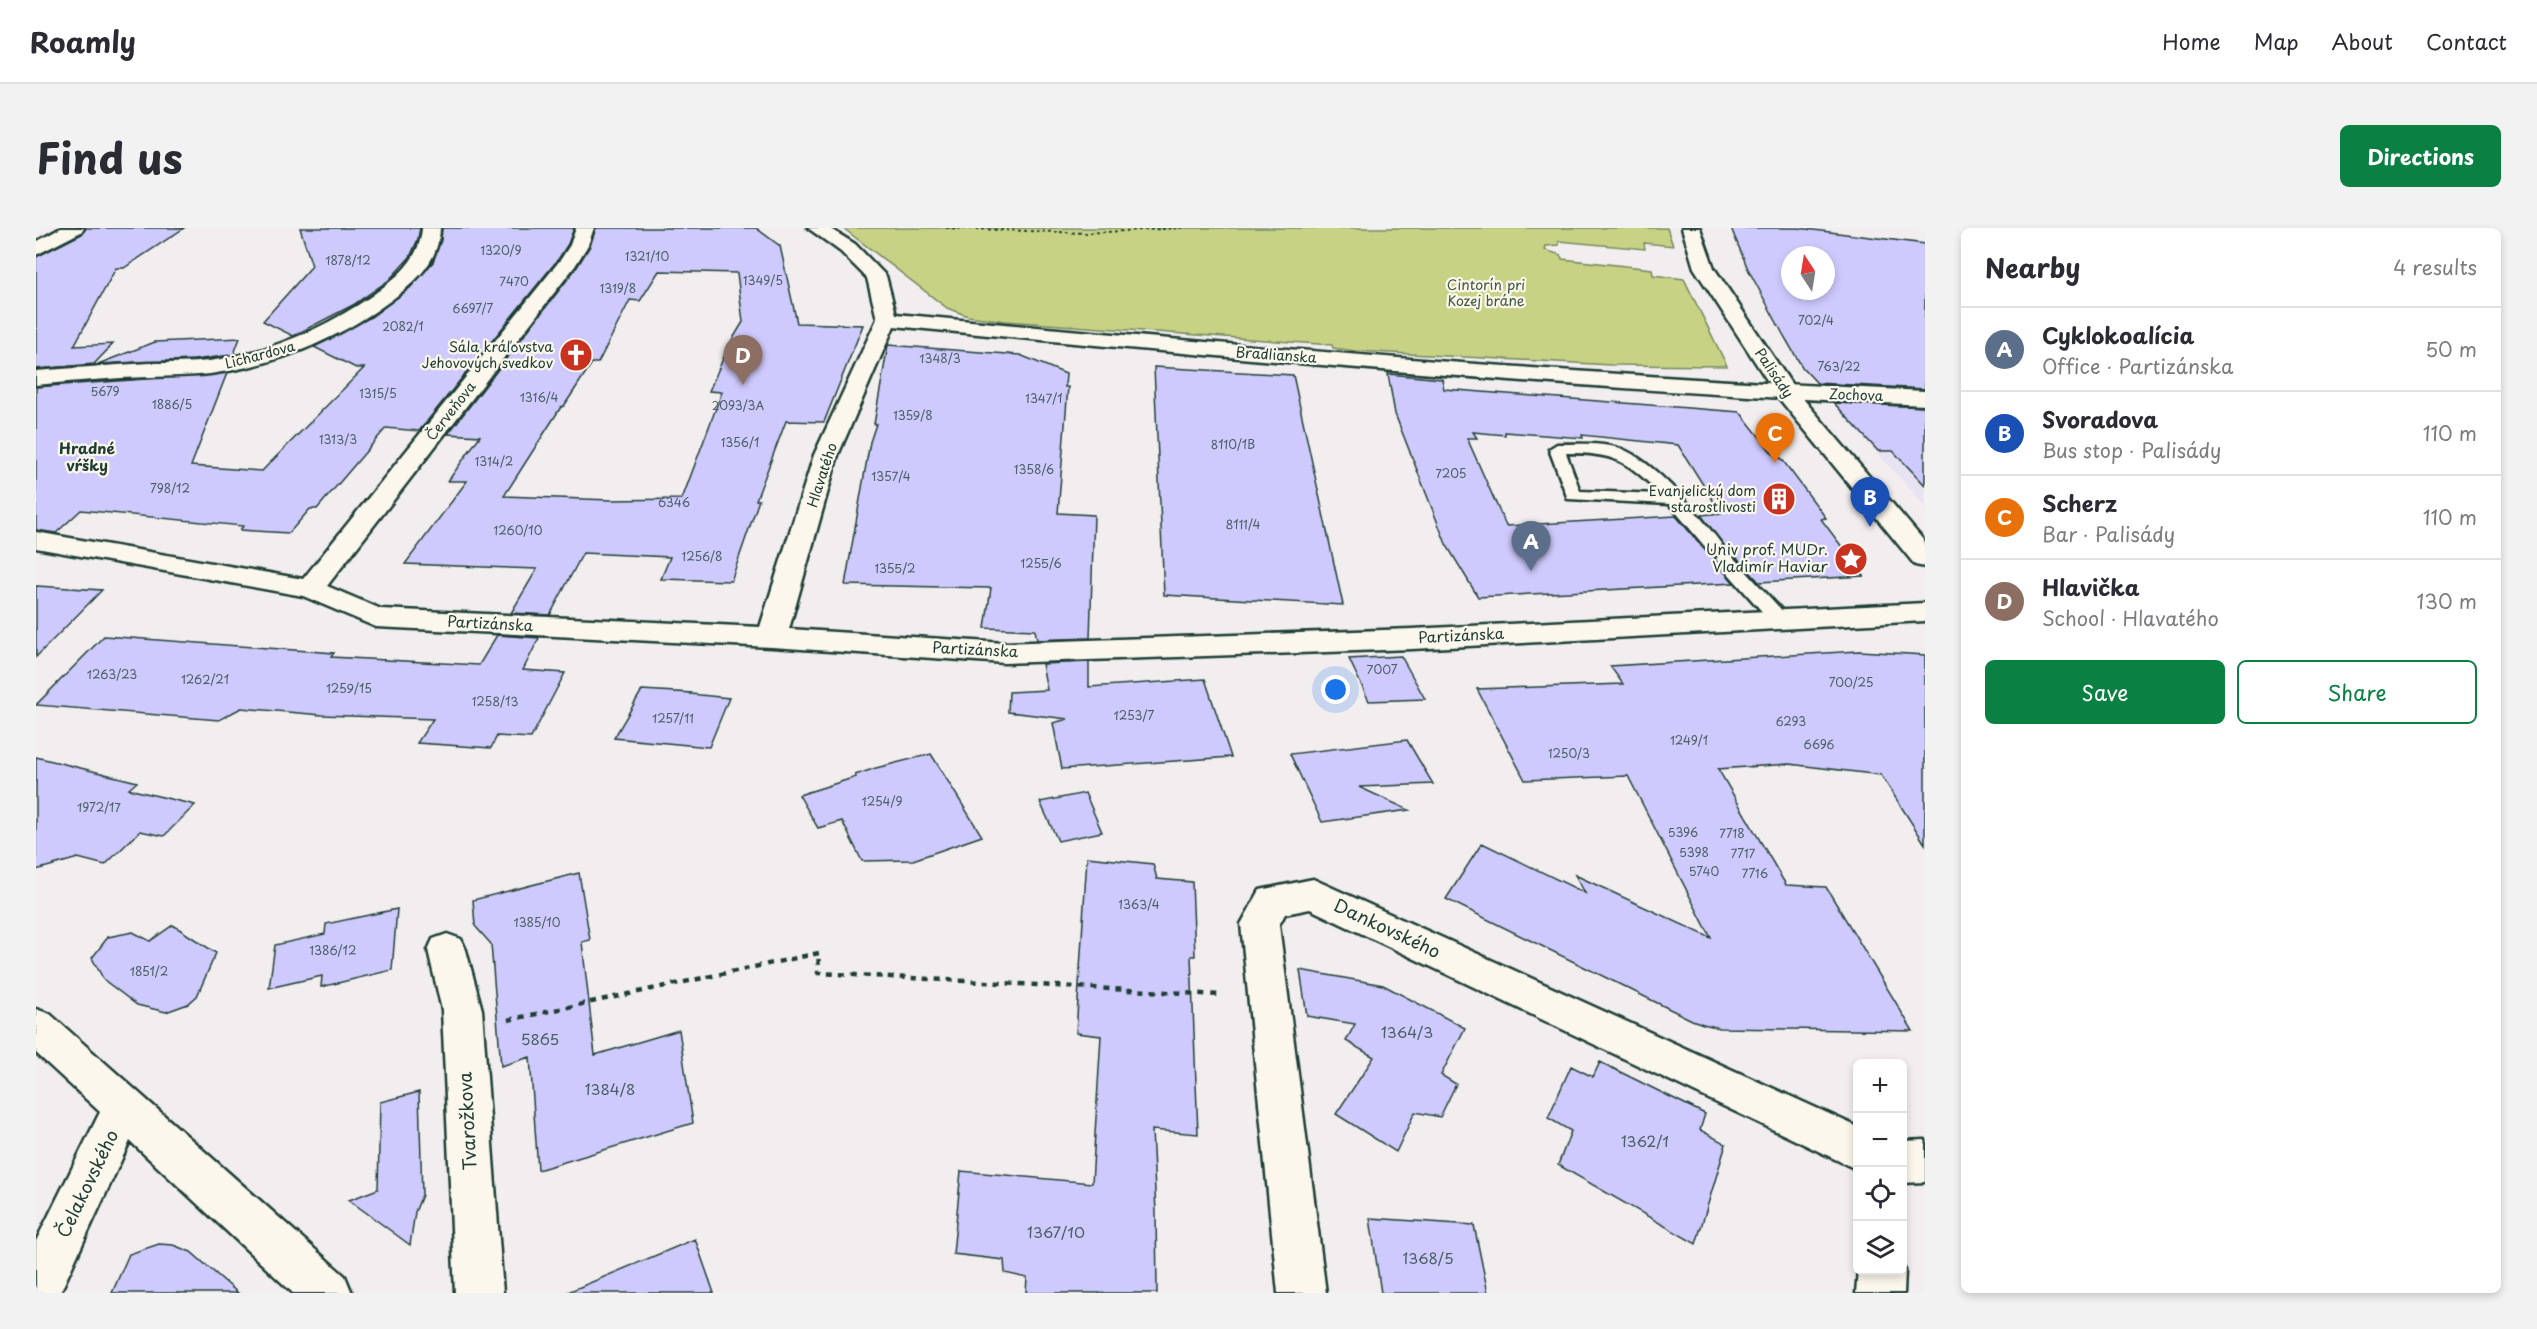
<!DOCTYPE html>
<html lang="en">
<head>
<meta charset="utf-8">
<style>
	body { margin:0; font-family:"Playpen Sans",sans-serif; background:#f2f2f3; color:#2b2b33 }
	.controls { position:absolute; right:18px; bottom:18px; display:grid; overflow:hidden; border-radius:9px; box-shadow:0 3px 9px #0003 }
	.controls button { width:54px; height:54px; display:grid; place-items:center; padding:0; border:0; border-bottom:2px solid #e1e1e2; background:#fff; color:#2b2b33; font:30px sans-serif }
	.compass { position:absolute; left:1745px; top:18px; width:54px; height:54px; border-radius:50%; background:#fff; box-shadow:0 3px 9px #0003; rotate:348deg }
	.you { position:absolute; left:1300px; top:462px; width:21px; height:21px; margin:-15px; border:4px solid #fff; border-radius:50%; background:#1a73e8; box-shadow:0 0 0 9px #1a73e833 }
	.badge { display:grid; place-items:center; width:39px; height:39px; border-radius:50%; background:#0b8043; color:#fff; font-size:20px; font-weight:700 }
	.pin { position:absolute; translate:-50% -50px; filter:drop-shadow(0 2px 3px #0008) }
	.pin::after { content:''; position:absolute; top:32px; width:21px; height:18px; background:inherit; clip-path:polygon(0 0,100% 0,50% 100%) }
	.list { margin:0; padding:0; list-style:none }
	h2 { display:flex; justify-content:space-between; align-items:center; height:78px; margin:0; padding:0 24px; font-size:26px }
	h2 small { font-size:20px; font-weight:400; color:#7c7c81 }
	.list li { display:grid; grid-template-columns:39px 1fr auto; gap:18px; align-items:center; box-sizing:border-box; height:84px; padding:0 24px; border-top:2px solid #e1e1e2 }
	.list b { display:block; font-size:22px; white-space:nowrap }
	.list p { margin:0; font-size:20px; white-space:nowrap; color:#7c7c81 }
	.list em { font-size:20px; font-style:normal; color:#7c7c81 }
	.actions { display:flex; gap:12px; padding:18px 24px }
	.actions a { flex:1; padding:14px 0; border:2px solid #0b8043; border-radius:9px; text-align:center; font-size:21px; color:#0b8043 }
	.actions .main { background:#0b8043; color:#fff }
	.icon { flex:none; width:33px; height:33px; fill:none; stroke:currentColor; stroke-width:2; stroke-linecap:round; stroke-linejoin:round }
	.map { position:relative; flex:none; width:1889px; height:1065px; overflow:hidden; border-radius:9px }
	header { display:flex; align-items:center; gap:36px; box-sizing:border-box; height:84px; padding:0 30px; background:#fff; border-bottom:2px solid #e1e1e2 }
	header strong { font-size:28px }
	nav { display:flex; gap:33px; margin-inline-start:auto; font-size:21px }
	.intro { display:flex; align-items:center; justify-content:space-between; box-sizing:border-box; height:144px; padding:0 36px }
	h1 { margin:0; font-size:42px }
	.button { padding:15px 27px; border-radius:9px; background:#0b8043; color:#fff; font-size:21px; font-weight:700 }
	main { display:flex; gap:36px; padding:0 36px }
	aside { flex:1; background:#fff; border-radius:9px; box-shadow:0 3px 9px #0003 }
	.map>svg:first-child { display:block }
</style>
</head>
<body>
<header>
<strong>Roamly</strong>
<nav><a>Home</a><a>Map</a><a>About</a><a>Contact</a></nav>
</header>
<div class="intro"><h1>Find us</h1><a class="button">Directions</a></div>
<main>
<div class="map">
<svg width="1889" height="1065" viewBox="0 0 1889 1065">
	<rect width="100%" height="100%" fill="#f2eeef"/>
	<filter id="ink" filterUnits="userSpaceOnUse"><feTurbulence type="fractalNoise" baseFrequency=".0167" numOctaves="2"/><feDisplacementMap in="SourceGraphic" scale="12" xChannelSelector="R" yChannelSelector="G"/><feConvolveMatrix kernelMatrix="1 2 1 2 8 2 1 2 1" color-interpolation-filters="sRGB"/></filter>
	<g filter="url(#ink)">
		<path fill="#e8e3f3" d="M1800 180 1889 183V278Z"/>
		<path fill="#c7d285" stroke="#73885c" stroke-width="1.5" d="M807 0H1631L1637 18 1608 15 1609 21 1523 13V17L1510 18 1509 22 1525 27 1526 31 1616 41 1617 47 1648 51 1691 138 1575 137 1319 123 1297 120 1296 117 969 93 932 88 911 80Z"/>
		<path fill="#cfcafd" stroke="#1f3d34" stroke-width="1.5" fill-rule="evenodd" d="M50 0H148L88 40H80L38 118 77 116 58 136 0 141V29L46 6Z
			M264 0H384L382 11 374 29 353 52 317 77 257 108 227 93 276 38Z
			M406 0H538L532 16 523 30 383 203 350 200 281 281H274L253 305 204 302 207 298 45 282 20 305 0 302V159L191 145 155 238 226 243 328 140H320L278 119 335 89 374 60 397 34 405 12Z
			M560 0H720L744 18 761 95 827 97 788 194 750 193 720 272H723L695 353 625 351 634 329 547 325 514 387 475 385 501 341 369 336 431 253H412L444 208 412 206 541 39 554 18ZM623 43 701 45 707 94 693 117 673 163 686 164 646 271 575 272 468 268 525 179 528 178 556 135H562L594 72 604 73Z
			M1695 0H1762L1889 16V161L1781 155 1766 139 1748 108 1712 41ZM1754 27H1790V63H1754Z
			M204 110 198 126 195 127 158 132 62 136 119 114Z
			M852 117 984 127 1030 146 1029 159H1032L1022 285 1058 287 1054 410 1001 412 999 402 949 400 955 360 809 357 834 214 840 196H838Z
			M1118 139 1257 147 1307 377 1128 367Z
			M1352 146 1406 151 1408 161 1704 184 1740 230H1745L1790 290 1785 291 1828 348 1723 354 1697 325 1689 324 1681 326 1678 331 1698 355 1442 369 1410 316 1359 186ZM1437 204 1469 207V204L1547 210 1546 207 1642 217 1685 285 1665 287 1688 318 1683 323 1669 322 1640 288 1470 298 1431 210H1441Z
			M1798 175 1889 179V257L1857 223H1842Z
			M0 358 66 362 0 429Z
			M461 407 503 410 487 442 529 445 495 510 461 508 455 520 381 515 397 491 286 487 205 480 183 492 0 477 68 408 298 425 295 429 443 437Z
			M1823 423 1889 427V616L1845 547 1753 536 1682 541 1750 657 1790 659 1877 803 1684 800 1667 796 1656 792 1410 671 1446 615 1549 665 1539 647 1675 710 1592 548 1489 552 1441 461 1587 456 1574 438Z
			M1365 428 1389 471 1333 473 1313 431Z
			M1053 434V459L1169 451 1195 529 1026 541 1017 495 1032 491 972 484 973 464 1011 462 1006 436Z
			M606 462 655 465 654 466 693 470 673 519 578 510Z
			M1371 512 1397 556 1323 559 1373 582 1286 594 1254 526Z
			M895 526 946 608 877 632 826 633 806 593 782 600 763 567 820 549 819 547 840 540Z
			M0 529 101 554 93 561 159 577 128 608 104 603 69 637 42 630 0 642Z
			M1049 565 1066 604 1022 613 1004 574Z
			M1051 629 1117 636 1121 651 1156 654 1159 728H1155L1162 906 1116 902 1120 984 1121 1065H990L991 1050 969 1045 968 1032 917 1026 925 943 1056 955 1065 808 1040 805Z
			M543 645 554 712 546 714 559 827 643 802 657 895 502 942 494 829 465 838 455 716 439 698 437 672Z
			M361 681 356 742 285 759 286 748 233 760 239 717 289 706 290 696Z
			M137 697 180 725 161 768 152 776 130 784 101 777 68 752 56 730 72 709 97 704 114 713Z
			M1264 742 1347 757 1429 800 1405 847 1420 856 1404 889 1379 884 1360 924 1300 886 1338 829 1310 813 1319 796 1271 788Z
			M1564 834 1669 886 1664 902 1690 916 1660 1016 1522 937 1535 903 1512 890 1535 838 1557 849Z
			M383 864 386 967 379 984 374 1017 313 972 342 961 344 874Z
			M1334 990 1438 997 1452 1065H1345Z
			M659 1011 678 1065H532V1064Z
			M123 1016 137 1017 155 1024 202 1065H76L93 1026Z"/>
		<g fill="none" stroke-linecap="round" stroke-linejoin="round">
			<g stroke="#1f3d34" stroke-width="5">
				<path id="lane" d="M1521 216C1542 216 1565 214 1586 221 1619 234 1665 288 1686 317L1683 321H1671L1633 276 1532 271 1513 221ZM1530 225C1578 225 1591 232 1624 266L1544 263Z
					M1689 326 1695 327 1752 389 1754 393 1752 397H1738L1683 335 1680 331 1683 327Z"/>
			</g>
			<g stroke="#1f3d34" stroke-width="5">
				<path id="street" d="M25 0H48L45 4 0 27V14Z
					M386 0H404C403 33 380 54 354 73 301 112 240 137 174 146 154 148 134 148 114 149 76 150 38 153 0 157V143C38 140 76 137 114 135 134 135 154 135 173 133 232 125 288 101 337 67 361 49 384 32 386 0Z
					M540 0H558L552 17 539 38 291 358 345 381 724 399 778 227 841 91 831 50 805 24 772 0H793L819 16 850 48 860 86C1202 118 1545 148 1889 163V177C1545 162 1201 131 858 98L802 227 753 401 969 415 1376 401 1889 375V393L1376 421 969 435 736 419 340 399 267 368 0 320V304L267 351 525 31 534 17Z
					M1277 651 1822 899V942L1274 681 1249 686 1243 697 1290 1065H1242L1205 696 1224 662Z
					M411 706 425 711 430 722 446 782 467 1065H419L406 782 392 722 397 711Z
					M0 781 14 786 309 1048 316 1065H257L94 913 24 1065H0V1013L64 884 0 825Z
					M1889 912V954L1866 955V913Z
					M1866 1037 1869 1042 1868 1065H1820L1822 1042H1866Z"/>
			</g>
			<g stroke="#1f3d34" stroke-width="5">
				<path id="secondary" d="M1646 0H1664L1678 40 1758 160 1889 314V339L1879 337 1742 169 1658 40Z"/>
			</g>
			<path stroke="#1f3d34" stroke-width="2" stroke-dasharray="3 3" stroke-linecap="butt" d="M910 0 1049 5 1146 0"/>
			<path stroke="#1f3d34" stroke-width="4.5" stroke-dasharray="6 6" stroke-linecap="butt" d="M472 792 783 725 782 745 1185 767"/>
			<use href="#lane" fill="#fbf7ec" fill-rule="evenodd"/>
			<use href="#street" fill="#fbf7ec" fill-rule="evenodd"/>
			<use href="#secondary" fill="#fbf7ec" fill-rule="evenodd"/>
		</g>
	</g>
	<defs>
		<g id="church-disc" transform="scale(1.725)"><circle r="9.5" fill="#c8321e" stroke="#fbf7ec"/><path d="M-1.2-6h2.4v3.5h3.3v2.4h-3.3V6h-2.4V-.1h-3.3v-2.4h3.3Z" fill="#fff"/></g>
		<g id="building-disc" transform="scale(1.725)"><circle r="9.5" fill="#c8321e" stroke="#fbf7ec"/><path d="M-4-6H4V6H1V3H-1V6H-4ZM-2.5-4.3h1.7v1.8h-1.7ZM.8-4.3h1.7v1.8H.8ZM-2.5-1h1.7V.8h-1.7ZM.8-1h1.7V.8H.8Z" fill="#fff"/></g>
		<g id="sight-disc" transform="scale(1.725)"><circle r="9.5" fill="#c8321e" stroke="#fbf7ec"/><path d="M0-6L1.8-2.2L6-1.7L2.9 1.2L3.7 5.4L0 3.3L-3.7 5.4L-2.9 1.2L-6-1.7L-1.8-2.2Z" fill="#fff"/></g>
	</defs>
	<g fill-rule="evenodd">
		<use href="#church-disc" x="540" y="127"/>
		<use href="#building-disc" x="1743" y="271"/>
		<use href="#sight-disc" x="1815" y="331"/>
	</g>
	<g text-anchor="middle" stroke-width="4.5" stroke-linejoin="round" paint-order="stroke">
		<g font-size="12" fill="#4b6066">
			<text x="465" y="27">1320/9</text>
			<text x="611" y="33">1321/10</text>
			<text x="312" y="37">1878/12</text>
			<text x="727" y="57">1349/5</text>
			<text x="478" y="58">7470</text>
			<text x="582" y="65">1319/8</text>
			<text x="437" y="85">6697/7</text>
			<text x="1780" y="97">702/4</text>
			<text x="367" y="103">2082/1</text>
			<text x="904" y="135">1348/3</text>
			<text x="1803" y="143">763/22</text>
			<text x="69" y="168">5679</text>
			<text x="342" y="170">1315/5</text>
			<text x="503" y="174">1316/4</text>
			<text x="1008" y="175">1347/1</text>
			<text x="136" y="181">1886/5</text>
			<text x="702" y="182">2093/3A</text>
			<text x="877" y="192">1359/8</text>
			<text x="302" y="216">1313/3</text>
			<text x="704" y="219">1356/1</text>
			<text x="1197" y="221">8110/1B</text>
			<text x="458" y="238">1314/2</text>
			<text x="998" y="246">1358/6</text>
			<text x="1415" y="250">7205</text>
			<text x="855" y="253">1357/4</text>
			<text x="134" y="265">798/12</text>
			<text x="638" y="279">6346</text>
			<text x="1207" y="301">8111/4</text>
			<text x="482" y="307">1260/10</text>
			<text x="666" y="333">1256/8</text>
			<text x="1005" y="340">1255/6</text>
			<text x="859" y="345">1355/2</text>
			<text x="1346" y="446">7007</text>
			<text x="76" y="451">1263/23</text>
			<text x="169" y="456">1262/21</text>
			<text x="1815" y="459">700/25</text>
			<text x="313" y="465">1259/15</text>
			<text x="459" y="478">1258/13</text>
			<text x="1098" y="492">1253/7</text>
			<text x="637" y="495">1257/11</text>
			<text x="1755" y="498">6293</text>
			<text x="1653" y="517">1249/1</text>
			<text x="1783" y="521">6696</text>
			<text x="1533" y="530">1250/3</text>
			<text x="846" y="578">1254/9</text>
			<text x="63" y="584">1972/17</text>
			<text x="1647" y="609">5396</text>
			<text x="1696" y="610">7718</text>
			<text x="1658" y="629">5398</text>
			<text x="1707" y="630">7717</text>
			<text x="1668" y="648">5740</text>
			<text x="1719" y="650">7716</text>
			<text x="1103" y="681">1363/4</text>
			<text x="501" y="699">1385/10</text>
			<text x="297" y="727">1386/12</text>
			<text x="113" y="748">1851/2</text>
		</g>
		<g font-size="14" fill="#415b44" stroke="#fbf7ec">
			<text x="1450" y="62">Cintorín pri<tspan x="1450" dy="16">Kozej bráne</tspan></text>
		</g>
		<g font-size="14" fill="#1f3d34" stroke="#fbf7ec" text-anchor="end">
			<text x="517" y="124">Sála kráľovstva<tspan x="517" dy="16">Jehovových svedkov</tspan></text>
			<text x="1720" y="268">Evanjelický dom<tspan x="1720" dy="16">starostlivosti</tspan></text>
		</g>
		<g font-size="14" fill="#1f3d34" stroke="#fbf7ec">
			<text transform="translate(224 127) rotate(-15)" y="5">Lichardova</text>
			<text transform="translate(1240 127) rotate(4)" y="5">Bradlianska</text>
			<text transform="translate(1738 145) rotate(56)" y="5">Palisády</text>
			<text transform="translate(1820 167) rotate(2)" y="5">Zochova</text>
			<text transform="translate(415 183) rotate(-52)" y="5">Červeňova</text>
			<text transform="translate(786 247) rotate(-72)" y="5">Hlavatého</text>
		</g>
		<g font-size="15" font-weight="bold" fill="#1f3d34" stroke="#fbf7ec">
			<text x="51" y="226">Hradné<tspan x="51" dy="17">vŕšky</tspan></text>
		</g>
		<g font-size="15" fill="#1f3d34" stroke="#fbf7ec" text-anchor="end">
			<text x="1792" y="327">Univ prof. MUDr.<tspan x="1792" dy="17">Vladimír Haviar</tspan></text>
		</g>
		<g font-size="15" fill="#1f3d34" stroke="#fbf7ec">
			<text transform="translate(454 396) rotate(3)" y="5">Partizánska</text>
			<text transform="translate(1425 408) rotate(-3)" y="5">Partizánska</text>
			<text transform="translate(939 422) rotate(3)" y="5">Partizánska</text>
		</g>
		<g font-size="15" fill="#4b6066">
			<text x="1371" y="810">1364/3</text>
			<text x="504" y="817">5865</text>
			<text x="574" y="867">1384/8</text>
			<text x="1609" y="919">1362/1</text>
			<text x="1020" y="1010">1367/10</text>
			<text x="1392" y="1036">1368/5</text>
		</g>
		<g font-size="18" fill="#1f3d34" stroke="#fbf7ec">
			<text transform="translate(1351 701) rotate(25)" y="6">Dankovského</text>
			<text transform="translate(432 893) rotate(-93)" y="6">Tvarožkova</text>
			<text transform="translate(52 956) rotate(-64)" y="6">Čelakovského</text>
		</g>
	</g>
</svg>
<div class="controls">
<button>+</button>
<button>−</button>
<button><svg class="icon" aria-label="locate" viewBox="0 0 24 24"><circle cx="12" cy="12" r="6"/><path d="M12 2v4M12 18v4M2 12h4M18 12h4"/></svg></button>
<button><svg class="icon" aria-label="layers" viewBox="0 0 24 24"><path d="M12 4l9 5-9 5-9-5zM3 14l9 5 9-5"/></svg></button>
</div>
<svg class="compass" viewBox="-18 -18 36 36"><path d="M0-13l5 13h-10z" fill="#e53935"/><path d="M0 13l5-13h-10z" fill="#7c7c81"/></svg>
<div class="you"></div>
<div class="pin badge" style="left:1495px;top:343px;background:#5c6f8a">A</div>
<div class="pin badge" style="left:1834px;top:299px;background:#1a4fb4">B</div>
<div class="pin badge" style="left:1739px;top:235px;background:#e8710a">C</div>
<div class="pin badge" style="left:707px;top:157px;background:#8d6e63">D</div>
</div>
<aside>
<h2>Nearby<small>4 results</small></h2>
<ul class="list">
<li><span class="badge" style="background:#5c6f8a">A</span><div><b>Cyklokoalícia</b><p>Office · Partizánska</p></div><em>50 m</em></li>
<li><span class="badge" style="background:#1a4fb4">B</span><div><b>Svoradova</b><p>Bus stop · Palisády</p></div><em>110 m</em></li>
<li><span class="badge" style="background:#e8710a">C</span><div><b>Scherz</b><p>Bar · Palisády</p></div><em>110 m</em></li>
<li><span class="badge" style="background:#8d6e63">D</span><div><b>Hlavička</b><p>School · Hlavatého</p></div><em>130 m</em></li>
</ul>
<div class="actions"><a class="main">Save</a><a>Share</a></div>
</aside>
</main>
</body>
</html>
